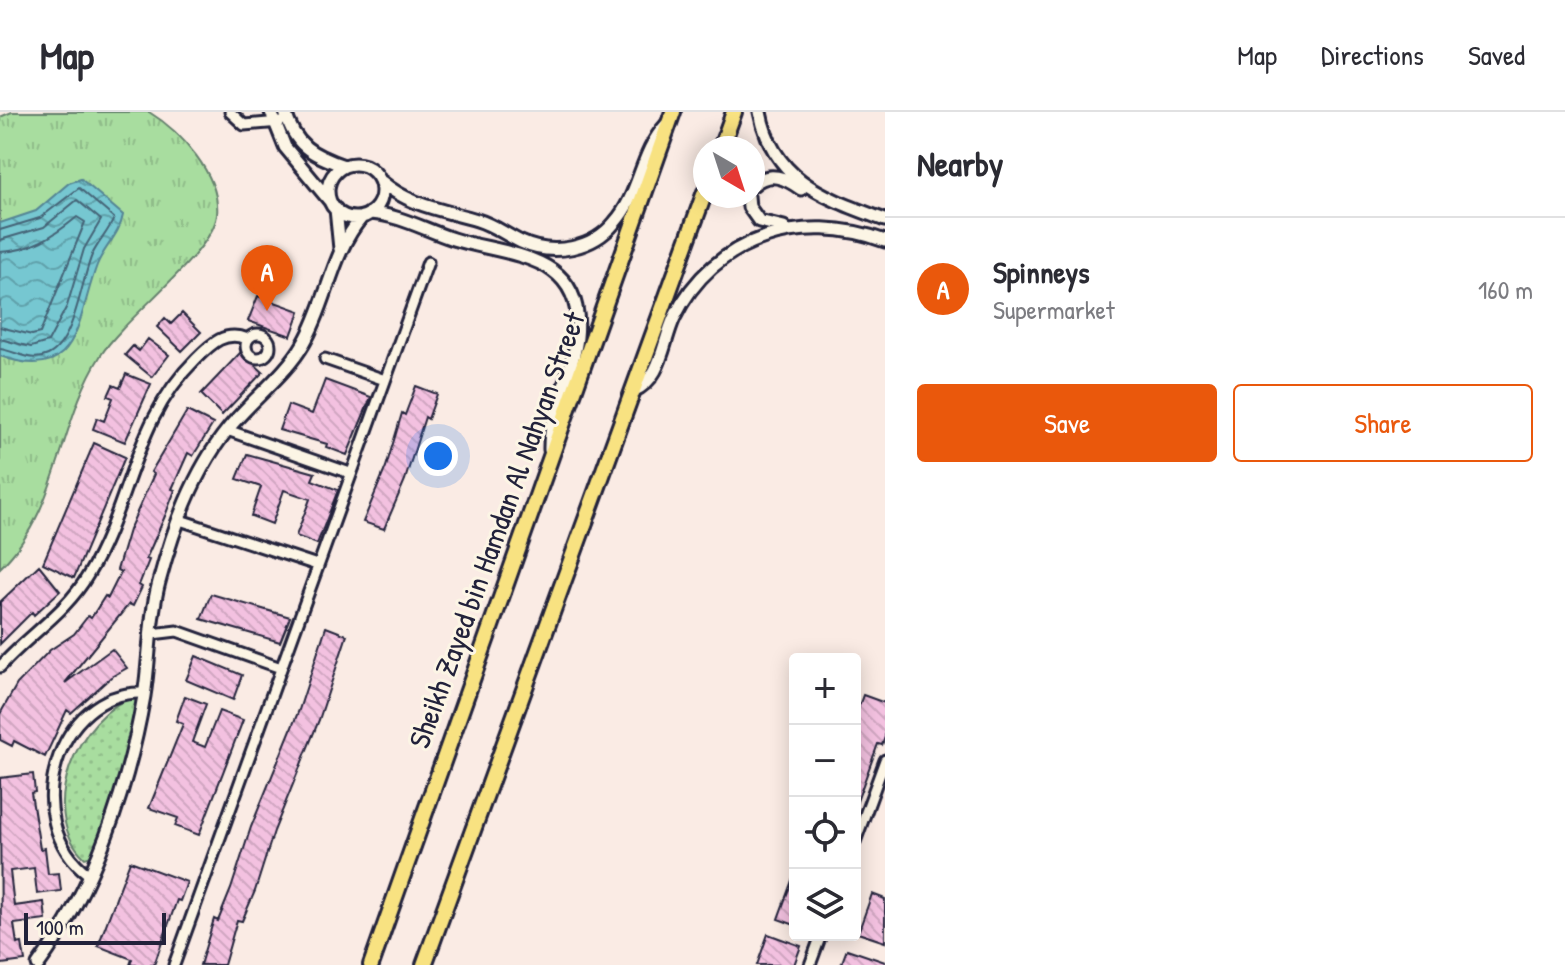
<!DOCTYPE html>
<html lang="en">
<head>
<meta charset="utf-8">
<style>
	body { margin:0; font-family:"Patrick Hand",sans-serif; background:#f7f7f7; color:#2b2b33 }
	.controls { position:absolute; right:24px; bottom:24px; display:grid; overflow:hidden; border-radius:8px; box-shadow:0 4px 20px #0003 }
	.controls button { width:72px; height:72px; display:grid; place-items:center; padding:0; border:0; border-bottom:2px solid #e1e1e2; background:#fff; color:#2b2b33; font:40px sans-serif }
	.compass { position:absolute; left:693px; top:24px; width:72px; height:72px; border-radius:50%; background:#fff; box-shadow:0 4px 20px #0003; rotate:141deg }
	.scale { position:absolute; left:24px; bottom:20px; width:142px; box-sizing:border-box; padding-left:8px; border:4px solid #22223b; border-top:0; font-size:22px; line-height:28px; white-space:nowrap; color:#22223b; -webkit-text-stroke:6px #fcf5e5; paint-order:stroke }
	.you { position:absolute; left:438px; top:344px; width:28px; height:28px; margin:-20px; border:6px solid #fff; border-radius:50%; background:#1a73e8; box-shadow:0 0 0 12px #1a73e833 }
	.badge { display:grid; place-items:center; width:52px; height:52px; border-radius:50%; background:#ea580c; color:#fff; font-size:26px; font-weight:700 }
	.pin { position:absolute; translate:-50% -66px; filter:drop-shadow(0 2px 4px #0008) }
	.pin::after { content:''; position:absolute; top:42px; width:28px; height:24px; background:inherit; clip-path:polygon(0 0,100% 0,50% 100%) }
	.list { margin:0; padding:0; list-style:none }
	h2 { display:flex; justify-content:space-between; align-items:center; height:104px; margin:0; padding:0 32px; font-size:34px }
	h2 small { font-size:26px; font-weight:400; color:#7c7c81 }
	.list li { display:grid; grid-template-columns:52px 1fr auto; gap:24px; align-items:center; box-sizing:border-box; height:144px; padding:0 32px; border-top:2px solid #e1e1e2 }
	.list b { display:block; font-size:30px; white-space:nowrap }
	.list p { margin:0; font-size:26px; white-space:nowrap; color:#7c7c81 }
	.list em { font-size:26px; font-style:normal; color:#7c7c81 }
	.actions { display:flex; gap:16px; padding:24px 32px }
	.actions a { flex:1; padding:18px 0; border:2px solid #ea580c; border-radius:8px; text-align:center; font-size:28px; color:#ea580c }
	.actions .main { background:#ea580c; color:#fff }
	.icon { flex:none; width:44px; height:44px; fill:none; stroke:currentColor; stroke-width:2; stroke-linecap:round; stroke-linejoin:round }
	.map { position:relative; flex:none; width:885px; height:853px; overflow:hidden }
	header { display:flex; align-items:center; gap:48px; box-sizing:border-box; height:112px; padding:0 40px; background:#fff; border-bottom:2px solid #e1e1e2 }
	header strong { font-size:38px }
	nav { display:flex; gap:44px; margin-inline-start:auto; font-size:28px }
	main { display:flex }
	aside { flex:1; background:#fff }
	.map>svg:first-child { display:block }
</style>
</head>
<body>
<header>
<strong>Map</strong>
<nav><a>Map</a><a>Directions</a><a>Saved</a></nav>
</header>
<main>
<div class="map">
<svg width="885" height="853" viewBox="0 0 885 853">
	<defs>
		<pattern id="grass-tufts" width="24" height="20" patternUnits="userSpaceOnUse" patternTransform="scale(2)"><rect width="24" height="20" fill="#a8dd9f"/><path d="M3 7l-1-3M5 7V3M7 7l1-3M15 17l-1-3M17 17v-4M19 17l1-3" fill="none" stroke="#90bd8a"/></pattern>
		<pattern id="park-dots" width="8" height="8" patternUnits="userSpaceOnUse" patternTransform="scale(2)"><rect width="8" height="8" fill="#a8dd9f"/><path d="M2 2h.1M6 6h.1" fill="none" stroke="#90bd8a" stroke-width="1.8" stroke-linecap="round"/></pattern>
		<pattern id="water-waves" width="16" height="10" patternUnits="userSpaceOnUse" patternTransform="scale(2)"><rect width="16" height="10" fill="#76c7d1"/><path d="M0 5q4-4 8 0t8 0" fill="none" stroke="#60a1ab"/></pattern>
		<pattern id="building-back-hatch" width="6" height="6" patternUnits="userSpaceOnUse" patternTransform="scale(2)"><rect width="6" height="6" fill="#f3c1e0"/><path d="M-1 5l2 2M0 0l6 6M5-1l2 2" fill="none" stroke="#d0a6c1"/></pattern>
	</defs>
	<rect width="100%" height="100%" fill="#faebe4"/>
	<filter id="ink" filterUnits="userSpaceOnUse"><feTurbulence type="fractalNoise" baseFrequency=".0125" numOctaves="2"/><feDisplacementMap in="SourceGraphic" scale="16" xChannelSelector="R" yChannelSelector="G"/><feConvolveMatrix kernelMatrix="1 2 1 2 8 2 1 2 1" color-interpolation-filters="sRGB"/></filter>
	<g filter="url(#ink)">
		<path fill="url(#grass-tufts)" stroke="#65806d" stroke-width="2" d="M12 0H149C180 19 221 63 217 103 212 142 125 205 101 243 58 310 60 399 0 456V5Z"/>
		<path fill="url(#park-dots)" stroke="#65806d" stroke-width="2" d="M136 583 141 588 135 624 95 743 85 746C35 699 78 603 136 583Z"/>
		<path fill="url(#water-waves)" stroke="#548595" stroke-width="2" d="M81 67 123 103C120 122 104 135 97 153 76 209 80 273 0 244V111L36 99 69 71Z"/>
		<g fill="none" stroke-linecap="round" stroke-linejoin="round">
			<path stroke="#446477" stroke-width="2" d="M0 118 40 106 79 76 114 106C109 119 98 130 92 143 81 169 75 230 48 243 31 251 16 239 0 237
				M0 128 44 115 77 88 101 108 84 137 67 194 48 230 31 235 0 227
				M0 140C30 139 54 124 77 105L85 110 40 221 32 223 0 215"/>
		</g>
		<path fill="url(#building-back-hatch)" stroke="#22223b" stroke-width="2" d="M258 184 300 199 291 224 248 209Z
			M182 201 201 220 182 239 157 215 165 206 171 212Z
			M148 227 169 243 152 265 125 243 133 234 139 239Z
			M241 240 263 260 222 303 201 282Z
			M126 262 151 272 125 330 93 317 97 306 104 309 113 286 108 284 113 273 120 276Z
			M325 268 371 285 347 343 326 335 327 332 279 318 288 293 312 302Z
			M416 274 437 282 428 307 425 305 405 368 384 417 363 410 386 355 402 301 405 303Z
			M187 299 213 312 193 344 188 341 172 377 175 378 165 404 146 447 149 448 139 473 142 475 133 494 129 492 65 571 112 537 127 556 111 565 71 601 67 598 45 645 14 629 12 634 0 628V602L17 572 50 538 74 522 88 504 91 506 105 484 108 486 121 460 117 458 129 418 154 362 151 360Z
			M94 331 125 345 74 466 43 451Z
			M247 342 315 361 312 368 338 378 317 432 296 424 310 387 284 378 272 412 251 404 261 375 237 367Z
			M39 453 60 479 34 503 32 500 0 532V490Z
			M211 482 290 505 280 530 201 507Z
			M326 515 347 523 319 608 274 719 255 779 242 809 237 808 224 853H200L214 807 218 809 231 777 251 715 299 598Z
			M196 544 242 563 233 588 186 568Z
			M863 583 885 591V625L882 633 878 632 856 692 855 605Z
			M185 584 206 592 192 630 205 635 219 599 243 608 199 723 175 714 178 706 149 696 183 612 176 609Z
			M33 662 35 680 31 681 40 737 45 736 48 762 59 761 61 779 37 782 34 756 10 759 14 794 44 790 46 808 14 812 17 832 22 831 25 849 1 852 0 666Z
			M130 749 187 770 180 789 177 788 154 853H130L132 847 98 834Z
			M794 763H795V813L778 807Z
			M872 782 885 787V830L858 821Z
			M768 822 801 834 794 853H757Z
			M847 837 885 850V853H841Z"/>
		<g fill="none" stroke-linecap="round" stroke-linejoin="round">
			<g stroke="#22223b" stroke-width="15">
				<path id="minor" d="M230 0 244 13 280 10
					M246 234a12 12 0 1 1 24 0a12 12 0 1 1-24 0Z
					M325 247 385 268
					M227 318 350 361
					M180 408 317 453
					M152 522 177 519 281 556
					M0 555C28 523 66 501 88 463 131 391 133 309 196 247 212 231 225 218 248 227
					M855 730 885 648
					M88 762C17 710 57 577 144 581
					M174 853 428 150
					M810 853 821 823"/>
			</g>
			<g stroke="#22223b" stroke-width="17">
				<path id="tertiary" d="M271 0 285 35 329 88
					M285 0C295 34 312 43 344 54
					M760 0C773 70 827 86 885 108
					M328 79a27 27 0 1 1 54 0a27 27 0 1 1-54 0Z
					M382 70C410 94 443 98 477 108 494 113 506 123 521 130 553 145 593 137 615 110 640 82 640 41 666 13
					M753 73C769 58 786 66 801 77
					M748 84 749 95 759 109 784 115
					M336 97 340 137
					M370 101C400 103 425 118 453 127 507 144 586 140 577 225 573 264 549 296 550 338
					M633 279C662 267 662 232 674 206 714 124 803 99 885 129
					M38 853C94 777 128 676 144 584 150 547 149 507 159 470 173 417 193 360 228 317 252 287 285 264 304 231 328 190 331 141 362 105"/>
			</g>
			<g stroke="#22223b" stroke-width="20">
				<path id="primary" d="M721 36 734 0
					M371 853 673 0
					M424 853 705 80"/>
			</g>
			<use href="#minor" stroke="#fcf5e5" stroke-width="9"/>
			<use href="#tertiary" stroke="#fcf5e5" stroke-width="11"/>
			<use href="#primary" stroke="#f8e281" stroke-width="14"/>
		</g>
	</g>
	<g text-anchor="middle" stroke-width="6" stroke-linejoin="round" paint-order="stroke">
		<g font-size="30" fill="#22223b" stroke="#fcf5e5">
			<text transform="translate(497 418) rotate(-70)" y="10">Sheikh Zayed bin Hamdan Al Nahyan Street</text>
		</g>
	</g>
</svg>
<div class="controls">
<button>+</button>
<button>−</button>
<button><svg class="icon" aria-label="locate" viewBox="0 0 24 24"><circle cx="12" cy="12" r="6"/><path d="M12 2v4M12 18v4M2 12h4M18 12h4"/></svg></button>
<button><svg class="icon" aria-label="layers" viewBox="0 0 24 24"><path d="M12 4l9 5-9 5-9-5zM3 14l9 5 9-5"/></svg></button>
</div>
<svg class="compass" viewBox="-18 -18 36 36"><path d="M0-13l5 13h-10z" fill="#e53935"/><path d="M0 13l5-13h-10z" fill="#7c7c81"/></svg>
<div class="scale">100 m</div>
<div class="you"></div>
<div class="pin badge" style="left:267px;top:199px">A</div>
</div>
<aside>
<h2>Nearby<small></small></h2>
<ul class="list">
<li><span class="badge">A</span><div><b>Spinneys</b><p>Supermarket</p></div><em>160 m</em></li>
</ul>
<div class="actions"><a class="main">Save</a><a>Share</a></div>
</aside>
</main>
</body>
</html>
